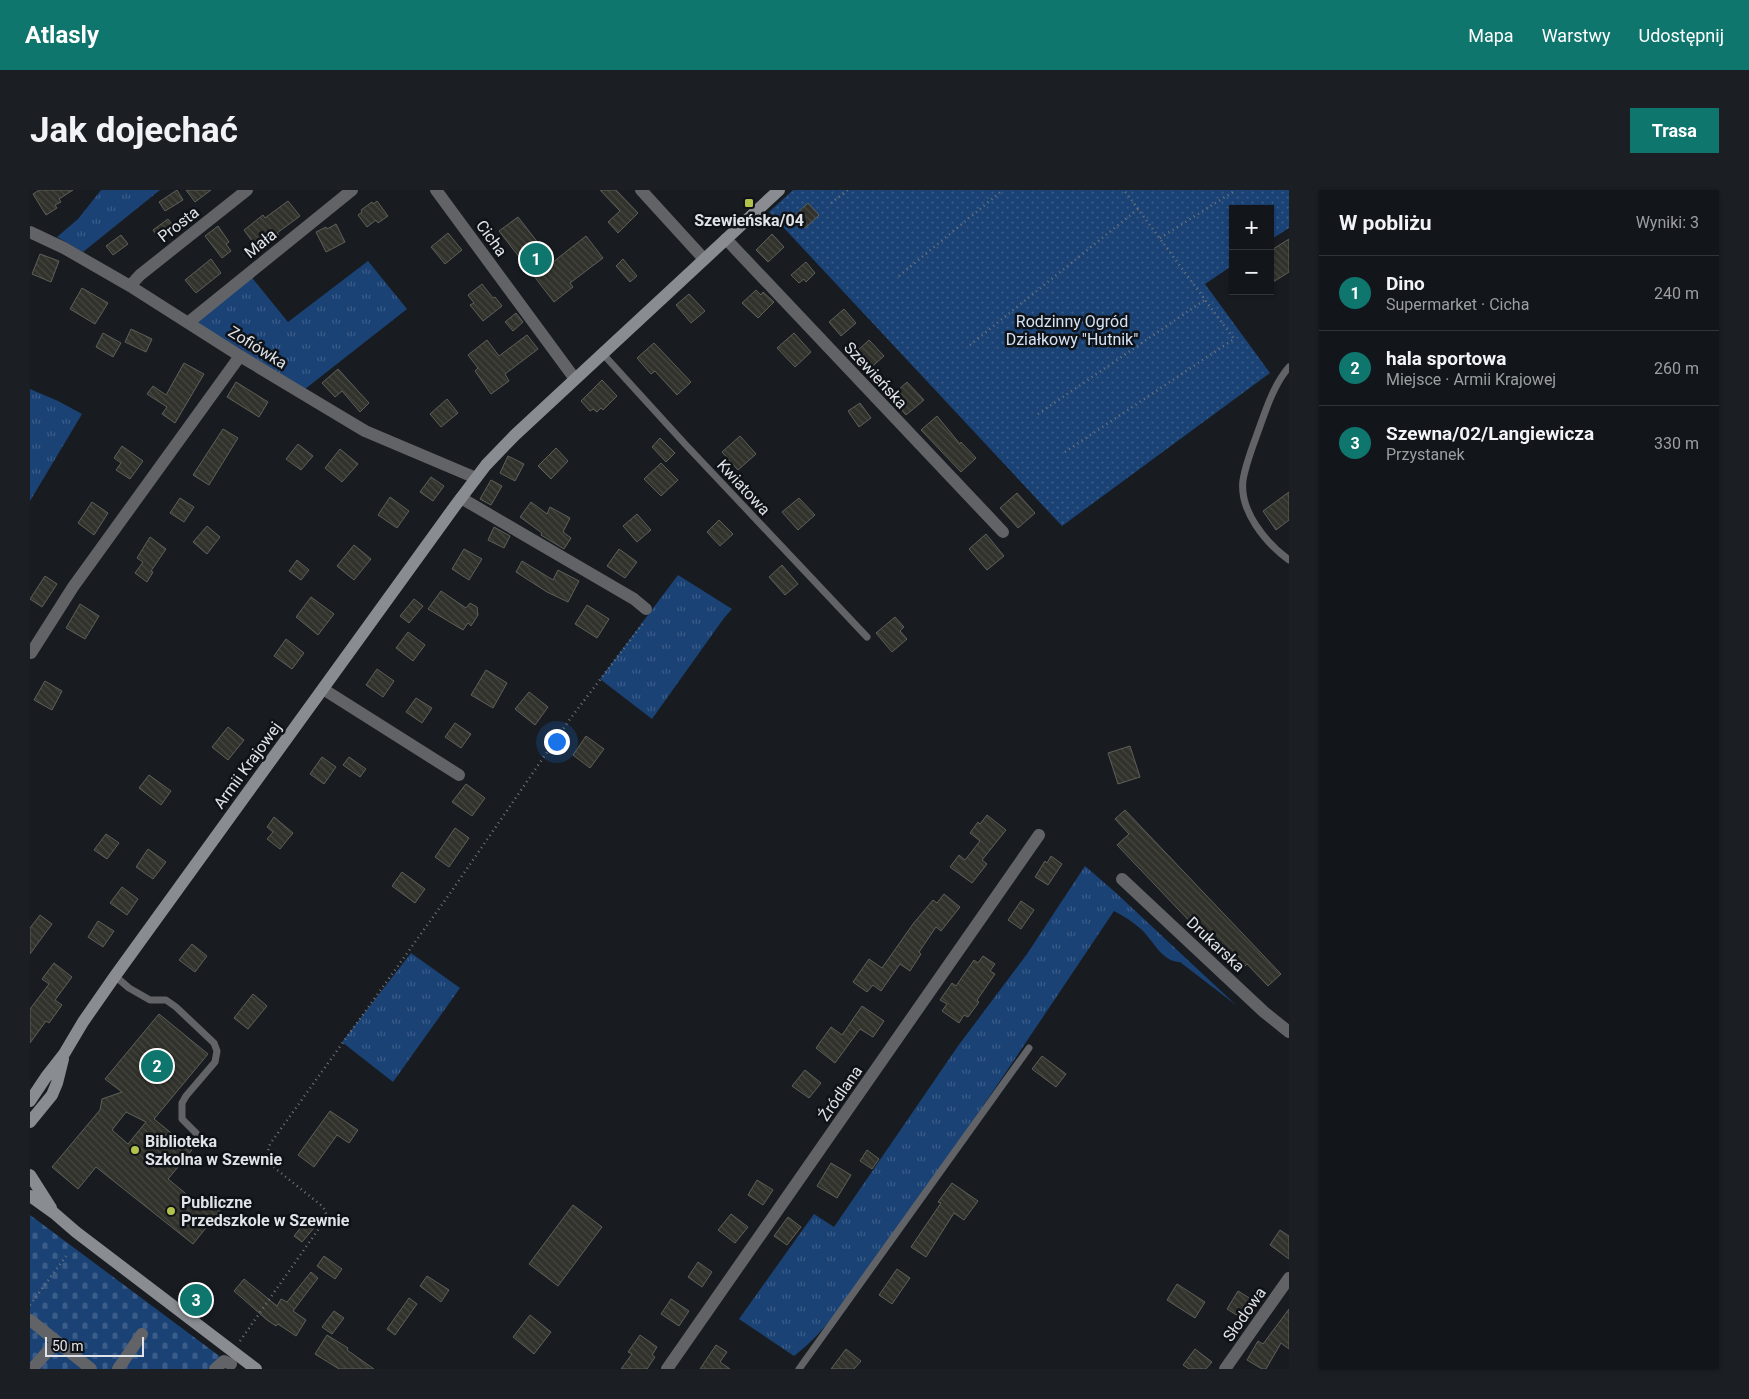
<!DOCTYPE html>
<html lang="pl">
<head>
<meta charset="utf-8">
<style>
	body { margin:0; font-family:Roboto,sans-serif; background:#1b1e22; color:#f1f3f6 }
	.controls { position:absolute; right:15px; top:15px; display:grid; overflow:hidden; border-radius:0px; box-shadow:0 1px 4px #0004 }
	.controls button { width:45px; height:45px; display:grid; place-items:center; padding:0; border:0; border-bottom:1px solid #313438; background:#121519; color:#f1f3f6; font:25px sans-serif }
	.scale { position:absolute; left:15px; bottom:12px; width:99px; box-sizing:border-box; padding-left:5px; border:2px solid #e0e3e7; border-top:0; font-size:14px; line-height:18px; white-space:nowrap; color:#e0e3e7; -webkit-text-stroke:4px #0f1318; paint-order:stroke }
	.you { position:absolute; left:526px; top:551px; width:18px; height:18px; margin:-12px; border:4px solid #fff; border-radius:50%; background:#1a73e8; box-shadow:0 0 0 8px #1a73e833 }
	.badge { display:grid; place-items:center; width:32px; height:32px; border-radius:50%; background:#0f766e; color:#fff; font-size:16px; font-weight:700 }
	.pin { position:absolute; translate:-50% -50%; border:2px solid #fff; box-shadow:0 1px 5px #0006 }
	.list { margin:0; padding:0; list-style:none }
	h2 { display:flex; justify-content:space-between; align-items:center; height:65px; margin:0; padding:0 20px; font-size:21px }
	h2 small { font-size:16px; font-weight:400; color:#9c9fa2 }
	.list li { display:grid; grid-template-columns:32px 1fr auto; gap:15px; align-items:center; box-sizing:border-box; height:75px; padding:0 20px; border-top:1px solid #313438 }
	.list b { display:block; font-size:19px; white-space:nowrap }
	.list p { margin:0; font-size:16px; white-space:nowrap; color:#9c9fa2 }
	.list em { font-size:16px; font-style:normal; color:#9c9fa2 }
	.map { position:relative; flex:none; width:1259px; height:1179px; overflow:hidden; border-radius:0px }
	header { display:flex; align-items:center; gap:30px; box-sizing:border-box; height:70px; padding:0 25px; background:#0f766e; color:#fff }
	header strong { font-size:24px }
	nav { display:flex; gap:28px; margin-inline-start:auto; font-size:18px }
	.intro { display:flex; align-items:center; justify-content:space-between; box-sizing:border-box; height:120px; padding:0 30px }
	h1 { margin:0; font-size:35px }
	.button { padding:12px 22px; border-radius:0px; background:#0f766e; color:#fff; font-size:18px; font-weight:700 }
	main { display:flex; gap:30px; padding:0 30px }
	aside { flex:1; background:#121519; border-radius:0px; box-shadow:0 1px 4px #0004 }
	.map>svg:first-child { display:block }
</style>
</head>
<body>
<header>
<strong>Atlasly</strong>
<nav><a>Mapa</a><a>Warstwy</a><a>Udostępnij</a></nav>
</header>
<div class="intro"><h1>Jak dojechać</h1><a class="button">Trasa</a></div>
<main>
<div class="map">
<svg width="1259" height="1179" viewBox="0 0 1259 1179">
	<defs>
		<pattern id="grass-tufts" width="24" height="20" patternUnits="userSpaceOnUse" patternTransform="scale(1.25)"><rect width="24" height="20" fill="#1a4275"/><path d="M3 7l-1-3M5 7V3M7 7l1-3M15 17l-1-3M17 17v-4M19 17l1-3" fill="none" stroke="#3b5d89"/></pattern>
		<pattern id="cemetery-stones" width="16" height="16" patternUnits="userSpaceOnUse" patternTransform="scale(1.25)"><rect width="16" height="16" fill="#1a4275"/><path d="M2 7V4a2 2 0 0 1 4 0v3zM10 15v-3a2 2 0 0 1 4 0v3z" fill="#3b5d89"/></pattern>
		<pattern id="garden-dots" width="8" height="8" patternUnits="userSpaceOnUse" patternTransform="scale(1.25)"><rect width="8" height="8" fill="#1a4275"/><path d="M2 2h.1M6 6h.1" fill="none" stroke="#3b5d89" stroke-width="1.8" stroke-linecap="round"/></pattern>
		<pattern id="building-back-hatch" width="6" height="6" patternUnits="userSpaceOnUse" patternTransform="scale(1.25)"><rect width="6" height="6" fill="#31322b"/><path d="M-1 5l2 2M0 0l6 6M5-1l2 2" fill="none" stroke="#454640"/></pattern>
	</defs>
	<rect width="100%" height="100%" fill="#181c21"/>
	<path fill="url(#grass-tufts)" d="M71 0H130L53 62 27 47 48 29Z
		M338 71 377 119 275 199 167 133 219 84 258 132Z
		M0 199 28 211 52 224 0 311Z
		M648 385 702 419 694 428 622 529 570 489Z
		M1055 676 1085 702 1206 815 1150 772C1132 772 1123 750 1111 739 1103 732 1094 726 1084 721 1007 835 932 951 850 1061 821 1099 803 1136 764 1166L709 1129 784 1024 804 1037 928 856 997 764Z
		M381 763 430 798 363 892 312 852Z"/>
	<path fill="url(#cemetery-stones)" d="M0 1025 192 1168V1179H0Z"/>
	<path fill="url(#garden-dots)" d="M763 0H1259V38L1240 50V19H1203V75L1175 94 1240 183 1032 336 739 22Z"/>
	<path fill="url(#building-back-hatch)" stroke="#5e6058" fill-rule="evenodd" d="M9 0H43L29 9 31 12 25 15 27 18 16 25 3 4Z
		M147 0 153 10 135 21 129 12Z
		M156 0H181L165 12Z
		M570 0H586L608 23 588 43 578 32 590 21Z
		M258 11 270 26 247 43 249 45 231 59 227 53 225 55 214 40 233 25 235 28Z
		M347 11 358 26 348 33 346 30 337 37 328 25 332 22 331 20 342 12 343 14Z
		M778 13 789 25 775 38 771 35 769 37 762 28Z
		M488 27 523 72 556 46 573 68 540 93 543 97 524 112 469 41Z
		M138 29 144 37 129 49 123 40Z
		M306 34 315 52 296 62 286 42 296 37 297 39Z
		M188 36 199 52 196 54 201 61 192 68 175 46Z
		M418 43 432 60 415 74 401 57Z
		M742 44 754 57 738 72 726 60Z
		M91 45 98 54 83 65 76 56Z
		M1259 49V82L1240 94V61Z
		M10 64 29 71 21 92 2 84Z
		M181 69 191 83 166 103 155 90Z
		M593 69 607 86 600 92 586 76Z
		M776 72 785 83 776 92 774 89 769 93 761 85Z
		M452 94 463 108 465 107 472 116 453 131 440 115 444 113 438 105Z
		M52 98 78 113 65 134 40 119Z
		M726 100 731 105 733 102 744 112 728 128 712 113Z
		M659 104 675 121 661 133 646 115Z
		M814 119 826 133 811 146 799 132Z
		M486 123 493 132 483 141 475 132Z
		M101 139 122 149 116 162 95 152Z
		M73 143 91 153 83 167 66 157Z
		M764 143 781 162 765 177 747 158Z
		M497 145 508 159 475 184 479 191 461 204 445 181 448 178 438 165 457 150 469 166Z
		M839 150 854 166 838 180 824 164Z
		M624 153 661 192 647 205 625 181 621 184 607 168Z
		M154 173 174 184 145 233 132 224 137 217 117 204 123 196 136 205Z
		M308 179 339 213 330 222 312 201 305 207 292 193Z
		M572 190 587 206 573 220 571 218 567 222 563 219 560 221 551 211Z
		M206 192 238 212 229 227 197 207Z
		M877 192 894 210 876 225 860 207Z
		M417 209 428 223 411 237 400 224Z
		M830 213 841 228 829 237 818 221Z
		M907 226 930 254 931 252 946 268 931 282 891 240Z
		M193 239 208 248 179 295 163 285Z
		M710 246 726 264 708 280 692 262Z
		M630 248 645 263 636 272 622 257Z
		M268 254 283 266 271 280 256 269Z
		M92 256 113 271 100 289 86 280 91 273 84 268Z
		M526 258 538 271 521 289 508 276Z
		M310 259 328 274 312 292 295 278Z
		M478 266 494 274 485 291 470 283Z
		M631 273 648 290 631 306 614 289Z
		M401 287 414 296 403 311 390 302Z
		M461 290 472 296 461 315 450 309Z
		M1259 302V330L1246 340 1233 321Z
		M987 303 1005 323 988 338 970 318Z
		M360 307 379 321 367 338 348 325Z
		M150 308 164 317 154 332 140 323Z
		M769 308 785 325 768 340 752 322Z
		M62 312 78 323 64 345 48 333Z
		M501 312 517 324 520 317 540 328 533 342 541 348 534 359 511 345 512 343 490 327Z
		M607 324 621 340 607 352 593 336Z
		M689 330 703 344 690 356 677 342Z
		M177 336 190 347 177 364 163 352Z
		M464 337 480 346 474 358 458 350Z
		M956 344 974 366 957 380 939 359Z
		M120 347 136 359 121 381 123 382 117 392 105 383 113 372 107 368Z
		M324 355 341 369 324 390 307 376Z
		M434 359 452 369 439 390 422 379Z
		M589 359 607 372 595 388 577 376Z
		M267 370 279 380 271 390 259 381Z
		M492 371 523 390 528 380 549 391 538 412 517 402 486 382Z
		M752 375 768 394 755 405 739 387Z
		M15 386 27 394 12 417 0 409Z
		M411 401 436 418 440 413 447 417 448 425 441 436 438 433 433 440 398 419Z
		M281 407 304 424 288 445 266 427Z
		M384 409 393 416 379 433 370 426Z
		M50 414 69 426 55 449 36 438Z
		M557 415 579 429 567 448 545 434Z
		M865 427 874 437 870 441 877 449 862 462 846 443Z
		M378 442 395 455 383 471 366 458Z
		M256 449 274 463 262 479 244 466Z
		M347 479 364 491 353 507 336 495Z
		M456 480 477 493 463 518 441 505Z
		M15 491 32 501 22 520 4 510Z
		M499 502 518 517 505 535 485 519Z
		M386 508 402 518 392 533 376 522Z
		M425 533 441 544 431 558 415 547Z
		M198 537 214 550 198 570 182 557Z
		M556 546 574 559 560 578 543 565Z
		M1100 556 1110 587 1088 594 1078 563Z
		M292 567 306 577 294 594 280 584Z
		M319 567 336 579 330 587 313 575Z
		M119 585 141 601 131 615 109 598Z
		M436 594 455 608 442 626 422 612Z
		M1095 620 1251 784 1238 796 1217 774 1208 782 1087 655 1099 644 1085 629Z
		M957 625 976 640 952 670 957 674 942 693 920 677 929 665 935 670 950 651 940 643 948 632 950 634Z
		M244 627 263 643 250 659 237 649 243 642 237 637Z
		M425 638 439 648 419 677 405 667Z
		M76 644 89 653 77 669 64 660Z
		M118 659 136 672 123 689 106 677Z
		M1021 666 1032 674 1018 695 1005 687 1015 671 1017 673Z
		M372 682 395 699 385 713 362 696Z
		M92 697 108 709 97 725 80 713Z
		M914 704 930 717 911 741 906 737 889 762 891 764 880 781 870 774 851 801 843 795 837 802 823 792 839 769 852 778 883 734 903 710 907 713Z
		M991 711 1004 720 991 739 978 730Z
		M10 725 22 734 0 764V738Z
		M68 731 84 741 73 757 58 747Z
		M162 754 177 766 165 782 149 770Z
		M953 766 965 774 960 781 965 784 947 810 949 812 938 827 934 825 929 833 912 821 917 814 910 810 922 793 926 796 944 770 948 773Z
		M24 773 42 787 25 810 32 815 19 833 16 831 0 853V819L19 794 12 789Z
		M223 804 237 816 218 839 204 828Z
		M832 816 854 831 843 847 830 839 805 873 786 858 801 837 812 845Z
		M129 824 178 864 124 929 162 960 138 989 167 1013 171 1009 177 1014 181 1010 192 1018 163 1054 66 977 48 999 22 977 70 920 72 909 92 902 75 889ZM96 922 116 932 98 954 82 940Z
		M1012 866 1036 884 1026 897 1002 879Z
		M775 880 791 893 779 908 762 896Z
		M300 921 328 940 319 953 307 945 284 977 268 965Z
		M837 960 849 969 842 979 830 971Z
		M801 973 821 985 807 1008 787 996Z
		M727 990 743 1000 733 1015 718 1005Z
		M922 993 948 1011 934 1030 924 1023 896 1067 881 1057 911 1013 908 1012Z
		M543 1015 572 1037 528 1096 499 1074Z
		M701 1024 718 1037 705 1053 688 1040Z
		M758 1027 771 1037 757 1055 744 1046Z
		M276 1031 284 1038 272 1052 264 1046Z
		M1250 1040 1259 1046V1069L1240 1055Z
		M294 1066 312 1079 305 1089 287 1076Z
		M668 1072 682 1082 672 1097 658 1087Z
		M867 1079 880 1088 862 1114 849 1105Z
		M281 1082 288 1088 263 1121 276 1130 266 1146 248 1134 246 1136 237 1130 204 1101 214 1089 247 1116 251 1109 257 1112Z
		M397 1086 419 1100 411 1112 390 1096Z
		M1147 1094 1175 1112 1165 1128 1137 1110Z
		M1208 1101 1224 1111 1213 1129 1197 1119Z
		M379 1108 387 1114 365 1145 357 1139Z
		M641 1109 659 1121 649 1136 631 1124Z
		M1259 1119V1159L1251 1153 1236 1179H1232L1217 1170 1228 1151 1233 1154Z
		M304 1121 314 1128 302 1144 292 1137Z
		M500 1125 521 1142 504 1164 483 1147Z
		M297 1145 318 1158 317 1160 344 1179H309L285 1164Z
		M610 1145 627 1157 622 1165 625 1167 617 1179H591L602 1164 598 1162Z
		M686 1155 697 1162 690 1172 700 1179H670Z
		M816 1159 831 1171 824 1179H801Z
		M1165 1159 1182 1172 1176 1179H1159L1153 1175Z"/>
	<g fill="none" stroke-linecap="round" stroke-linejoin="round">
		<path stroke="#72767a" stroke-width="2.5" stroke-dasharray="1 4" stroke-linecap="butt" d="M801 13 818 0
			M1130 48 1206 0
			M869 86 973 0
			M940 155 1108 19
			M1008 224 1176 109
			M1035 262 1204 149 1094 0
			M0 1115 36 1066
			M210 1151 297 1027 295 1020 292 1016 241 975 237 965 240 954 421 702 540 529 614 432"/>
		<path stroke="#616367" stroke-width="7" d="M573 164 655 254 837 447
			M1259 177C1245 193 1237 216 1230 236 1224 253 1216 272 1213 290 1209 321 1236 353 1259 370
			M85 786 99 798 120 810H136L146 817 184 853 187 861 185 872 156 906 152 913V929L166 943
			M769 1179 999 858"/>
		<path stroke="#616367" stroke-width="12" d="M406 0 545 189
			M611 0 674 69
			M0 42 34 58 100 96 210 166 335 241 446 288
			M696 49 973 342
			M100 96 110 85 217 0
			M159 132 322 0
			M431 308 604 409 616 419
			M1 463 43 397 210 166
			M293 499 429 585
			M1092 689 1234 822 1259 842
			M0 1130 61 1179
			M2 1179 26 1152
			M88 1179 112 1144
			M185 1179 194 1171 201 1174
			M637 1179 1009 645
			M1195 1179 1259 1088"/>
		<path stroke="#898d92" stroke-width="12" d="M0 911 16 887 34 864 53 832 85 786 425 316 456 275 485 245 749 0
			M0 932 22 905 27 893 33 869
			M0 985 21 1018
			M0 1006 24 1023 46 1042 226 1179"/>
	</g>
	<g fill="#b3c24b" stroke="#0f1318" stroke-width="2">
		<rect x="714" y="8" width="10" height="10" rx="2.5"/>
		<circle cx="105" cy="960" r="5"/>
		<circle cx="141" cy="1021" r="5"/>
	</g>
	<g text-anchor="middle" stroke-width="5" stroke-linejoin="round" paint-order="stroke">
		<g font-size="16" font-weight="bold" fill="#e0e3e7" stroke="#0f1318" text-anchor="start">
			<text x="719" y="36" text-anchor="middle">Szewieńska/04</text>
			<text x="115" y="957">Biblioteka<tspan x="115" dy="18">Szkolna w Szewnie</tspan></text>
			<text x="151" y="1018">Publiczne<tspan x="151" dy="18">Przedszkole w Szewnie</tspan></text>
		</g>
		<g font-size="16" fill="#e0e3e7" stroke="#0f1318">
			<text transform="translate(148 34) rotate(-38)" y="6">Prosta</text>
			<text transform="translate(462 48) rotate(54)" y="6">Cicha</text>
			<text transform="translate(230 53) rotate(-39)" y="6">Mała</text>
			<text transform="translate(228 157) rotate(32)" y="6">Zofiówka</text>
			<text transform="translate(846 185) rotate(47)" y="6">Szewieńska</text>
			<text transform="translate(714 297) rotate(47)" y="6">Kwiatowa</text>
			<text transform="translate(217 575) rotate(-54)" y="6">Armii Krajowej</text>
			<text transform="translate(1186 754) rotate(43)" y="6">Drukarska</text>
			<text transform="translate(810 903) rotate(-55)" y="6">Źródlana</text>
			<text transform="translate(1214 1124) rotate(-55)" y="6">Słodowa</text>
		</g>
		<g font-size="16" fill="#d4e2f5" stroke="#0f1318">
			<text x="1042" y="137">Rodzinny Ogród<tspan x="1042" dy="18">Działkowy "Hutnik"</tspan></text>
		</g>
	</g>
</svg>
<div class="controls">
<button>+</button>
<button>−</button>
</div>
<div class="scale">50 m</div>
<div class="you"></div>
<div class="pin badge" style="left:506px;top:69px">1</div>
<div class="pin badge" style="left:127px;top:876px">2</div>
<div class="pin badge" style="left:166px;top:1110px">3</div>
</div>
<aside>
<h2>W pobliżu<small>Wyniki: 3</small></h2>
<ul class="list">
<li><span class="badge">1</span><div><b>Dino</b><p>Supermarket · Cicha</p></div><em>240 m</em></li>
<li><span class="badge">2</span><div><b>hala sportowa</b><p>Miejsce · Armii Krajowej</p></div><em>260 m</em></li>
<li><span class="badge">3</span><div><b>Szewna/02/Langiewicza</b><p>Przystanek</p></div><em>330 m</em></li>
</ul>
</aside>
</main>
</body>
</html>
